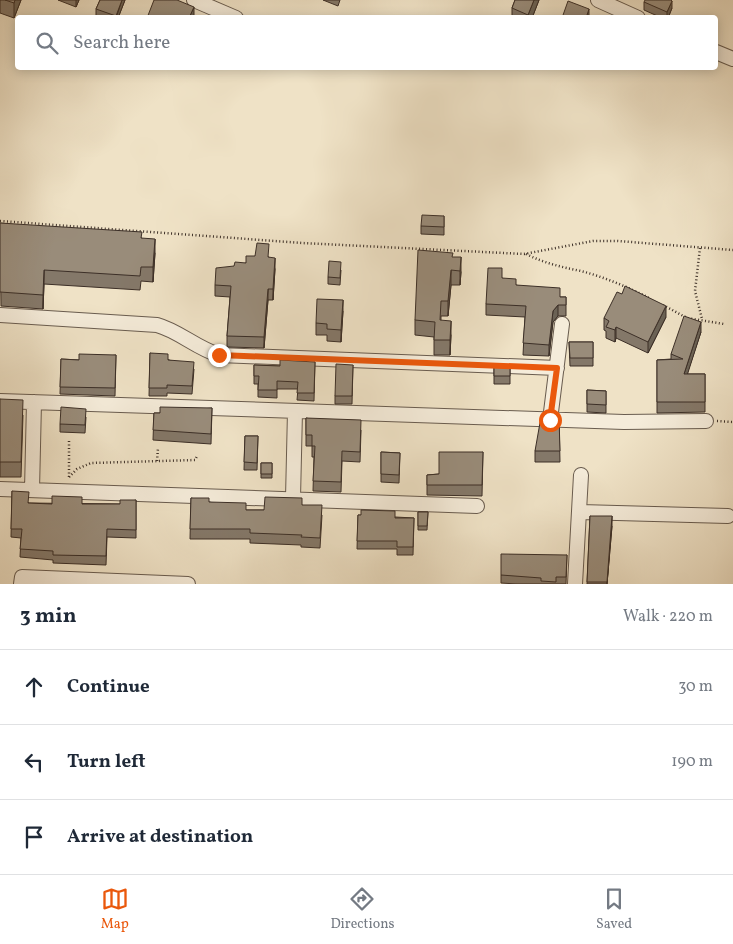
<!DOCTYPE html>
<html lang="en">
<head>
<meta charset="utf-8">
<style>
	body { margin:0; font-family:Vollkorn,serif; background:#f6f6f7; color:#1f2937 }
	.stop { position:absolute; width:15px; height:15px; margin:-11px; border:4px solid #ea580c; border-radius:50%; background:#fff }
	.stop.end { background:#ea580c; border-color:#fff; box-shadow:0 1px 5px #0008 }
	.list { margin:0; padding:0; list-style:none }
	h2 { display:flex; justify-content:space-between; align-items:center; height:65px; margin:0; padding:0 20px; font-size:21px }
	h2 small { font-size:16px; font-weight:400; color:#747a83 }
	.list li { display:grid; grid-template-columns:32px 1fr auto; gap:15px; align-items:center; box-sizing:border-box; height:75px; padding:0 20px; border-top:1px solid #e0e1e3 }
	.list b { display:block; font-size:19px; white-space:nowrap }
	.list em { font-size:16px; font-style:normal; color:#747a83 }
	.icon { flex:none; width:28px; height:28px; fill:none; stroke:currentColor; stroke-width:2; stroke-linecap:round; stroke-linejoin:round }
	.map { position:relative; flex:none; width:733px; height:584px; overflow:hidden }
	.search { position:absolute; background:#fff; box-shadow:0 2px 12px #0003; left:15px; right:15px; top:15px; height:55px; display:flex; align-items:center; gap:12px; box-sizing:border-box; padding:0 18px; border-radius:5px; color:#747a83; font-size:19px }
	.sheet { height:290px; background:#fff }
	nav { display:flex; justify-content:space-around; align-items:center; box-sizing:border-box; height:70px; border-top:1px solid #e0e1e3; background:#fff; font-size:14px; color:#747a83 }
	nav a { display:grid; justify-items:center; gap:2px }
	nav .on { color:#ea580c }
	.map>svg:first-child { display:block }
</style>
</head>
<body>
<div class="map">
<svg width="733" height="584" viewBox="0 0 733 584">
	<rect width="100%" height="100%" fill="#efe2c6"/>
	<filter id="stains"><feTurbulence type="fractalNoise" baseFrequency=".004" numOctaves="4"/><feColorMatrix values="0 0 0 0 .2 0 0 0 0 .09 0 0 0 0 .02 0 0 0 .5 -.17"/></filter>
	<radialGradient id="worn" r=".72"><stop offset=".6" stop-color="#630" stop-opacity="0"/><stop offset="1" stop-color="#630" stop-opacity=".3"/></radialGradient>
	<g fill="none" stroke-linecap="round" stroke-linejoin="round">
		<g stroke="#695c4f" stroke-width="16">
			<path id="minor" d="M194 0 236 18
				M598 0 638 18
				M716 52 733 59
				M0 315 157 325C179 331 196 348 219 355L557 368
				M0 401 624 422 706 421
				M550 420 562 324
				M0 489 477 506
				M32 490 34 402
				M293 498 295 411
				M580 512 728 516
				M21 584 22 577 188 584
				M575 584 581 475"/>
		</g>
		<path stroke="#3c2f27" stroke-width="2.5" stroke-dasharray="1 2.5" stroke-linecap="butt" d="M0 221 302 243 524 254 593 241H618L733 250
			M700 248 695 291 702 319
			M526 254C544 263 561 267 581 271 604 277 628 287 649 298
			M663 305 687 318 724 324
			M717 421 733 422
			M69 441V477
			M157 461 158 448
			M69 477 77 469 91 463 195 460 197 456"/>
		<use href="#minor" stroke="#f5ecda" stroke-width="14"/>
	</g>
	<path fill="#847869" stroke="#3c2f27" d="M0 0H21L14 18 0 13Z
		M58 0H79L76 7Z
		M100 0H125L118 18H99L96 16V9Z
		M323 0H340L338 6Z
		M515 0H539L532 18H512V8Z
		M644 2 672 8 668 18H662L644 10Z
		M444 216V235L421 234V226Z
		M0 223 142 238 155 253 153 282 141 281 140 290 44 284 43 309 1 306Z
		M255 256 269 257 275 269 273 300H268L264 348 227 347V336L230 297 215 296V285L234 266 246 263Z
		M453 257 461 272 460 285H451L448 316H441V320L451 335 450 355H434V337L415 335V320Z
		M341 270 340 285 328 284V277Z
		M502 278 516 285 560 297H566V316H558L553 322 549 356 523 355 525 317 486 315V304Z
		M343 311 341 342 327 341V335H316V323Z
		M666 317 648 353 616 338 615 342 606 338V331L604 330V318Z
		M701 332 687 374H705V412L657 413V360L671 359V354Z
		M569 342H593V366H570Z
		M150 353 194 369 192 394 167 393V396H149Z
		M116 355 115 396 60 394 61 359 79 360Z
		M315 362 314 401 297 400 298 389H277V398L258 397V384H254V365L280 366Z
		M353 365 352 404H335V396Z
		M494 367H510V384H494Z
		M587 390 606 391V413L587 412Z
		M0 399 23 415 21 477H0Z
		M212 408 211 444 153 440 154 413H160Z
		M86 417 85 433 60 432V424Z
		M559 417 560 462H535V451Z
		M306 418 361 430 360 462 342 461 341 492 313 491 314 457H312V446H306Z
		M245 436H258L257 470H244Z
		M381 452 400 453 399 483 381 482Z
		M483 452 482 496 427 495V475L439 474Z
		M261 463H272V478H261Z
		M12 491 29 503 120 504 136 500V538L107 537 106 565 53 563V560L20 557 21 538 11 537Z
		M191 498 246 510H264L302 505 322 515 320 548 301 547V545L250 543V539H190Z
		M418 512H428L427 530H418Z
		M358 515 414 518 413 555H397V549H357Z
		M590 516 612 526 607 584H587Z
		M567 555 566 584H517L501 583V575Z"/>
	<path fill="#6b6255" stroke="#3c2f27" d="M15 0H21L14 18V3Z
		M76 0H79L76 7Z
		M122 0H125L118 18H116Z
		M534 0H539L532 18H528V15Z
		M672 1V8L668 18H667V12Z
		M194 7V18H189Z
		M589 9V18H586Z
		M155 239V253L153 282V267Z
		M461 257V272L460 285V271Z
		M275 258V269L273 300V289Z
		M44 270V284L43 309V295Z
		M451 270V285L448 316V301Z
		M268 289V300L264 348V337Z
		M343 300V311L341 342V330Z
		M558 305V316L553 322 549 356V345L553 311Z
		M666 306V317L648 353V342Z
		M451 321V335L450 355V340Z
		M701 322V332L684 385V374Z
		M616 327V338L615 342V330Z
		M612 516V526L607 584Z"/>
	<path fill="#998c7a" stroke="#3c2f27" d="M5 0H15L14 3Z
		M100 0H122L116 16 96 9Z
		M154 0H177L194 7 189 18H147Z
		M515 0H534L528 15 512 8Z
		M645 0H671L672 1 667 12 644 2Z
		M568 1 589 9 586 18H562Z
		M422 215 444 216V227L421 226Z
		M0 223 142 232 141 238 155 239 153 267H141L140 276 44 270 43 295 0 292Z
		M257 243 269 244 268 257 275 258 273 289H268L264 337 227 336 231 286 215 285 216 268 234 266 235 262 246 263V256H255Z
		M418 250 453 253 452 257H461L460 271 451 270 448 301H441L440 320 451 321 450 340H434L435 322 415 320Z
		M329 261 341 262 340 278 328 277Z
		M488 268H502V278L516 279V285L560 288V297H566V305H558L553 311 549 345 523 343 526 306 486 304Z
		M625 286 666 306 648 342 616 327 615 330 606 327 609 321 604 318 617 292 622 294Z
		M317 299 343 300 341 330 327 329V324L316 323Z
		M684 316 701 322 684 374H705V402H657V360L683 359 671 354Z
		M569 342H593V358H570Z
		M150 353 168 354V360L194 362 192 386 167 385V388H149Z
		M79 354 116 355 115 388 60 387 61 359 79 360Z
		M280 360 315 362 314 393H297L298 382 277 381V390H258L259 376H254V365L280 366Z
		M336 364 353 365 352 396H335Z
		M494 367H510V376H494Z
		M587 390 606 391V405L587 404Z
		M0 399 23 400 21 462H0Z
		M61 407 86 409 85 425 60 424Z
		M160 407 212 408 211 434 153 430 154 413H160Z
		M541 417H559L560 451H535Z
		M306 418 361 420 360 452 342 451 341 482 313 481 315 446H312V435H306Z
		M245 436H258L257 463 244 462Z
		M381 452 400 453 399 475 381 474Z
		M439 452H483L482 485H427V475L439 474Z
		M261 463H272V474H261Z
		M12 491 29 492 28 503 52 504V496L82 497V504H120V500H136V530L107 529 106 556 53 555V551L20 549 22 529H11Z
		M265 497 302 498V505H322L320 538 301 537 302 535 250 533V529H190L191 498H209V502L246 503V510H264Z
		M361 510 395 511V518H414L413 547H397V541H357L358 515H361Z
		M418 512H428L427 526H418Z
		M590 516H612L607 582H587Z
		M501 554 567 555 566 577H556V582L541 581V578L501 575Z"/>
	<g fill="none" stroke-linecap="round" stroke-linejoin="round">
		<path stroke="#ea580c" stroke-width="6" d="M219 355 557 368 550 420"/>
	</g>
	<rect width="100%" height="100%" filter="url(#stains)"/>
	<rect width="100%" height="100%" fill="url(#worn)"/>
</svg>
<div class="stop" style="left:550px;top:420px"></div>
<div class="stop end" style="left:219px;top:355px"></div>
<div class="search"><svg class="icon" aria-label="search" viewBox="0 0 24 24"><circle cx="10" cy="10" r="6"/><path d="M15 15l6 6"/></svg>Search here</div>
</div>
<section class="sheet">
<h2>3 min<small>Walk · 220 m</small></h2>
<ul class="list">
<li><svg class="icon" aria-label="ahead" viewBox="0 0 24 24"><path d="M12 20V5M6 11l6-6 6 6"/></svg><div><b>Continue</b></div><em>30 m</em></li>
<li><svg class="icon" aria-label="left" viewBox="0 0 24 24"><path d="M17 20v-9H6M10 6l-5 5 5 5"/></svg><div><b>Turn left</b></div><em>190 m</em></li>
<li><svg class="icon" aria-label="arrive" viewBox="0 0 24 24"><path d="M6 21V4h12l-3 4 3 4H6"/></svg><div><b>Arrive at destination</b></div></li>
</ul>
</section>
<nav>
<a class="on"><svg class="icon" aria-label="map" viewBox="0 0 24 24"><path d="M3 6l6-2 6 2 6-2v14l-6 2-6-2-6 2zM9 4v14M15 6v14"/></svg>Map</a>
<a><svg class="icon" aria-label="directions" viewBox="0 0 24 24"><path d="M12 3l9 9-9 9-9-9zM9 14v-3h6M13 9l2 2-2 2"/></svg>Directions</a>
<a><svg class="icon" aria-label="saved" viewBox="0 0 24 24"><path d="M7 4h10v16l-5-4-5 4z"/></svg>Saved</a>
</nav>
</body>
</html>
